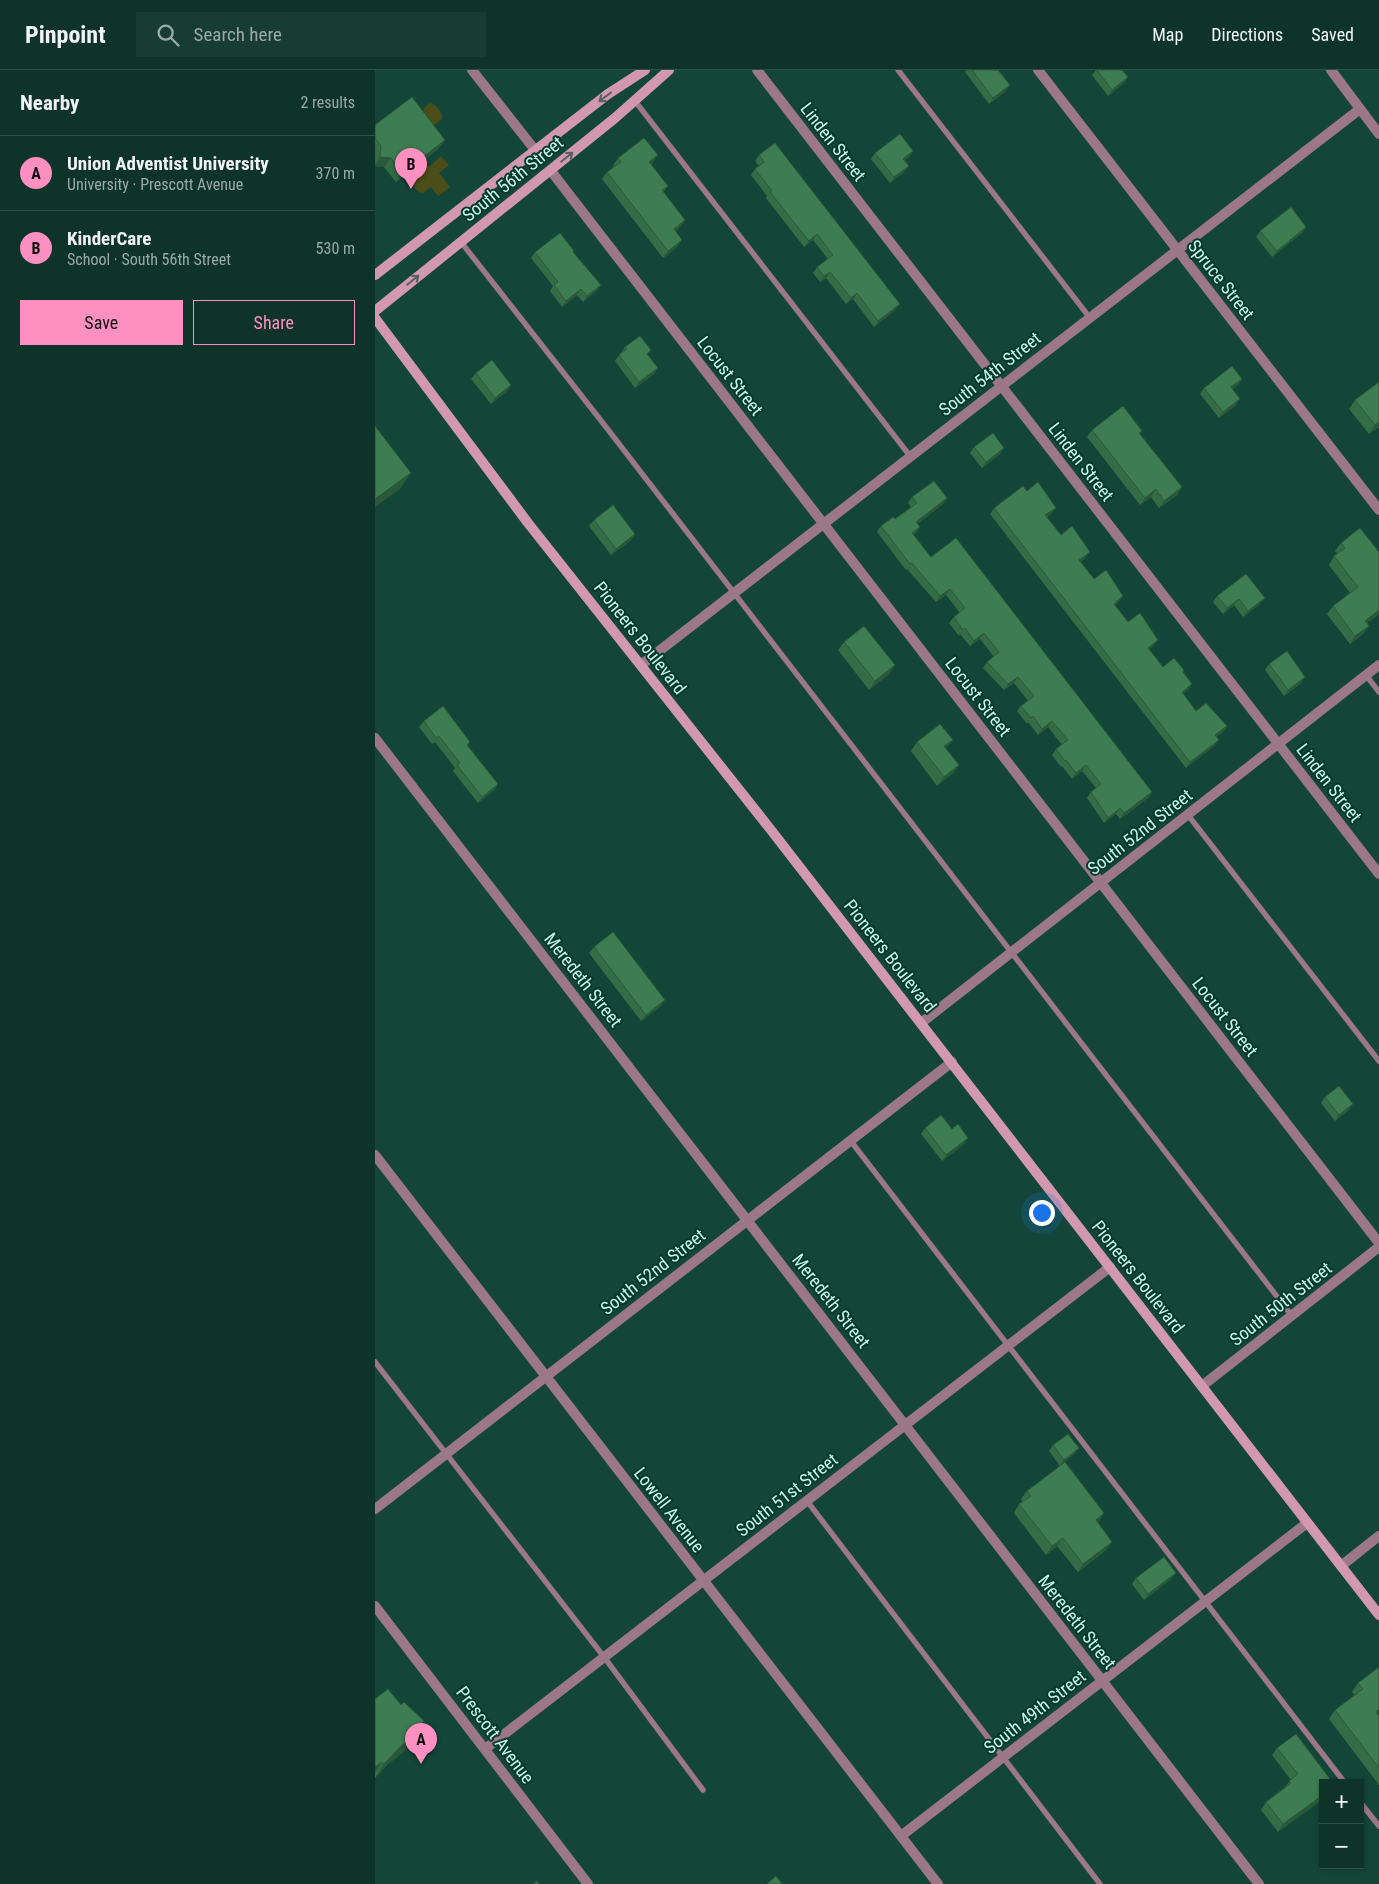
<!DOCTYPE html>
<html lang="en">
<head>
<meta charset="utf-8">
<style>
	body { margin:0; font-family:"Roboto Condensed",sans-serif; background:#173c32; color:#f1f3f6 }
	.controls { position:absolute; right:15px; bottom:15px; display:grid; overflow:hidden; border-radius:0px; box-shadow:0 1px 4px #0004 }
	.controls button { width:45px; height:45px; display:grid; place-items:center; padding:0; border:0; border-bottom:1px solid #2e4f47; background:#0e342a; color:#f1f3f6; font:25px sans-serif }
	.you { position:absolute; left:666px; top:1142px; width:18px; height:18px; margin:-12px; border:4px solid #fff; border-radius:50%; background:#1a73e8; box-shadow:0 0 0 8px #1a73e833 }
	.badge { display:grid; place-items:center; width:32px; height:32px; border-radius:50%; background:#fd8fc1; color:#111; font-size:16px; font-weight:700 }
	.pin { position:absolute; translate:-50% -41px; filter:drop-shadow(0 1px 2px #0008) }
	.pin::after { content:''; position:absolute; top:26px; width:18px; height:15px; background:inherit; clip-path:polygon(0 0,100% 0,50% 100%) }
	.list { margin:0; padding:0; list-style:none }
	h2 { display:flex; justify-content:space-between; align-items:center; height:65px; margin:0; padding:0 20px; font-size:21px }
	h2 small { font-size:16px; font-weight:400; color:#9baaa8 }
	.list li { display:grid; grid-template-columns:32px 1fr auto; gap:15px; align-items:center; box-sizing:border-box; height:75px; padding:0 20px; border-top:1px solid #2e4f47 }
	.list b { display:block; font-size:19px; white-space:nowrap }
	.list p { margin:0; font-size:16px; white-space:nowrap; color:#9baaa8 }
	.list em { font-size:16px; font-style:normal; color:#9baaa8 }
	.actions { display:flex; gap:10px; padding:15px 20px }
	.actions a { flex:1; padding:11px 0; border:1px solid #fd8fc1; border-radius:0px; text-align:center; font-size:18px; color:#fd8fc1 }
	.actions .main { background:#fd8fc1; color:#111 }
	.icon { flex:none; width:28px; height:28px; fill:none; stroke:currentColor; stroke-width:2; stroke-linecap:round; stroke-linejoin:round }
	.map { position:relative; flex:none; width:1004px; height:1814px; overflow:hidden }
	header { display:flex; align-items:center; gap:30px; box-sizing:border-box; height:70px; padding:0 25px; background:#0e342a; border-bottom:1px solid #2e4f47 }
	header strong { font-size:24px }
	nav { display:flex; gap:28px; margin-inline-start:auto; font-size:18px }
	.search { width:350px; height:45px; background:#173c32; display:flex; align-items:center; gap:12px; box-sizing:border-box; padding:0 18px; border-radius:0px; color:#9baaa8; font-size:19px }
	main { display:flex }
	aside { flex:1; background:#0e342a }
	.map>svg:first-child { display:block }
</style>
</head>
<body>
<header>
<strong>Pinpoint</strong>
<div class="search"><svg class="icon" aria-label="search" viewBox="0 0 24 24"><circle cx="10" cy="10" r="6"/><path d="M15 15l6 6"/></svg>Search here</div>
<nav><a>Map</a><a>Directions</a><a>Saved</a></nav>
</header>
<main>
<aside>
<h2>Nearby<small>2 results</small></h2>
<ul class="list">
<li><span class="badge">A</span><div><b>Union Adventist University</b><p>University · Prescott Avenue</p></div><em>370 m</em></li>
<li><span class="badge">B</span><div><b>KinderCare</b><p>School · South 56th Street</p></div><em>530 m</em></li>
</ul>
<div class="actions"><a class="main">Save</a><a>Share</a></div>
</aside>
<div class="map">
<svg width="1004" height="1814" viewBox="0 0 1004 1814">
	<rect width="100%" height="100%" fill="#134638"/>
	<path fill="#4b4e18" d="M55 33 60 35 67 44V49L59 55H54L47 47 49 38Z
		M66 86 74 95 64 103 75 117 63 126 56 117 48 123C37 121 37 110 32 104L42 95 55 96Z"/>
	<g fill="none" stroke-linecap="round" stroke-linejoin="round">
		<path stroke="#9c7786" stroke-width="5.5" d="M523 0 715 248
			M260 31 535 386
			M86 172 231 357 917 1246
			M991 605 1004 622
			M813 745 1004 991
			M475 1070 970 1713
			M0 1292 229 1587 328 1720
			M432 1431 725 1814
			M985 1732 1004 1756"/>
		<path stroke="#9c7786" stroke-width="10" d="M97 0 160 80
			M382 0 1004 804
			M663 0 1004 440
			M956 0 1004 64
			M176 101 1004 1173
			M266 595 985 39
			M0 668 884 1814
			M546 953 1004 595
			M0 1085 563 1814
			M827 1316 1004 1177
			M0 1439 577 992
			M966 1496 1004 1466
			M0 1536 213 1814
			M110 1679 735 1197
			M526 1766 932 1453"/>
		<path stroke="#d198b0" stroke-width="10" d="M0 205 233 24 270 0
			M0 241 240 48 294 0
			M0 248 153 453 396 760 1004 1545"/>
	</g>
	<path fill="#346c46" d="M591 0H623L631 21 614 34 590 2Z
		M721 0H747L753 7 749 13 733 26 717 5Z
		M0 55 70 70 63 79 21 112 9 97 0 96Z
		M538 81 534 87 529 90 534 96 529 102 515 113 496 89 500 83Z
		M384 85 520 240 499 257 478 229 471 234 451 208 445 212 438 203 442 197 453 189 438 170 429 177 391 128 392 126 376 105 380 99 384 96 380 91Z
		M243 88 278 92 276 94 293 116 288 122 310 150 305 157 301 161 302 177 288 188 227 109 232 102 239 97 238 96Z
		M931 157 927 163 897 187 881 167 885 161Z
		M160 182H198L226 215 221 221 208 232 202 225 187 237 175 221 178 216 156 188Z
		M250 277 273 285 279 304 260 318 240 291Z
		M101 303 136 315 132 321 116 334 96 309Z
		M867 309 863 315 857 319 861 335 844 348 825 324 829 318Z
		M1004 312V357L994 364 974 339 980 330Z
		M717 360 767 361 765 364 807 417 802 425 784 438 776 427 765 435 712 367Z
		M599 377 625 384 607 398 595 383Z
		M652 421 681 438 676 444 672 447 686 465 710 488 706 492 719 509 744 532 740 535 753 552 783 570 778 576 774 579 788 597 808 602 817 614 813 620 808 623 821 641 852 656 848 662 841 667 844 670 839 676 811 698 615 444 619 438Z
		M537 427 568 434 542 454 545 457 541 463 538 465 556 487 777 722 773 728 745 749 741 744 729 753 712 728 716 722 721 718 707 701 697 709 687 696 686 697 677 685 681 679 687 675 673 657 663 665 653 652 652 654 642 641 646 636 653 631 639 613 629 620 608 598 612 592 619 587 605 569 595 576 585 564 584 566 574 553 579 547 585 543 571 525 561 532 532 499 531 500 502 462 506 456 520 449 536 437 533 433Z
		M219 450 260 464 256 470 236 485 214 456Z
		M985 458 1004 544 992 553 994 556 988 564 975 574 952 544 958 536 975 523 954 495 959 486 963 484 960 481 966 473Z
		M842 526 885 534 868 547 859 535 848 544 838 532Z
		M469 572 520 595 514 604 494 620 463 580Z
		M894 594 926 613 909 626 890 600Z
		M49 651 93 676 123 714 119 720 103 733 78 701 80 698 60 672 57 674 44 657Z
		M542 672 571 679 584 695 577 704 562 716 536 681Z
		M219 877 286 936 266 951 214 883Z
		M950 1027 974 1040 960 1051 946 1033Z
		M550 1058 577 1059 593 1068 589 1074 567 1091 546 1064Z
		M678 1375 704 1378 699 1384 685 1396 674 1381Z
		M652 1421 724 1452H722L737 1472 731 1480 703 1502 682 1476 671 1485 639 1443 644 1434 648 1432 646 1429Z
		M761 1508 796 1509 769 1530 757 1514Z
		M1004 1597 1003 1644 1004 1646V1715L954 1649 960 1640 980 1625 977 1622 983 1613Z
		M0 1629 26 1635 47 1660 36 1676 13 1694 0 1708Z
		M902 1678 948 1713V1729L903 1762 886 1740 891 1732 909 1718 916 1710 897 1685Z"/>
	<path fill="#2b5839" d="M753 7 749 13 733 26 737 20Z
		M635 15 631 21 614 34 618 28Z
		M70 70 63 79 21 112 27 103Z
		M538 81 534 87 524 95 528 89Z
		M283 85 278 92 269 99 274 92Z
		M5 87 16 88 9 97 0 96V94Z
		M534 96 529 102 515 113 519 107Z
		M310 150 305 157 294 166 299 159Z
		M931 157 927 163 897 187 902 181Z
		M442 164 438 170 429 177 434 171Z
		M307 170 302 177 288 188 293 181Z
		M455 202 451 208 445 212 449 206Z
		M226 215 221 221 208 232 212 226Z
		M206 219 202 225 187 237 191 231Z
		M482 223 478 229 471 234 476 228Z
		M525 234 520 240 499 257 503 251Z
		M283 298 279 304 260 318 264 312Z
		M867 309 863 315 852 323 856 317Z
		M136 315 132 321 116 334 120 328Z
		M865 329 861 335 844 348 848 342Z
		M1004 352V357L994 364 1000 355Z
		M629 378 625 384 607 398 611 392Z
		M36 403 25 419 0 437V429Z
		M807 417 802 425 784 438 789 431Z
		M781 419 776 427 765 435 770 428Z
		M572 428 568 434 537 458 541 452Z
		M681 438 676 444 666 451 670 445Z
		M545 457 541 463 532 469 537 463Z
		M260 464 256 470 236 485 241 479Z
		M715 482 710 488 700 496 704 490Z
		M575 519 571 525 561 532 565 526Z
		M748 526 744 532 734 540 739 534Z
		M890 528 885 534 868 547 873 541Z
		M864 529 859 535 848 544 852 538Z
		M1004 540V544L984 559 990 551Z
		M994 556 988 564 975 574 980 566Z
		M609 563 605 569 595 576 599 571Z
		M783 570 778 576 768 583 773 578Z
		M520 595 514 604 494 620 500 611Z
		M643 607 639 613 629 620 633 614Z
		M930 607 926 613 909 626 913 620Z
		M817 614 813 620 802 628 807 622Z
		M677 651 673 657 663 665 667 659Z
		M852 656 848 662 836 671 840 665Z
		M578 670 571 678 563 685 569 676Z
		M844 670 839 676 811 698 815 692Z
		M584 695 577 704 562 716 569 707Z
		M711 695 707 701 697 709 701 703Z
		M123 714 119 720 103 733 107 727Z
		M777 722 773 728 745 749 749 743Z
		M745 738 741 744 729 753 733 748Z
		M290 930 286 936 266 951 271 945Z
		M978 1034 974 1040 960 1051 964 1045Z
		M593 1068 589 1074 567 1091 571 1085Z
		M704 1378 699 1384 685 1396 689 1390Z
		M729 1443 724 1452 715 1458 721 1450Z
		M688 1468 682 1476 671 1485 677 1476Z
		M737 1472 731 1480 703 1502 708 1494Z
		M801 1503 796 1509 769 1530 773 1524Z
		M49 1651 37 1668 47 1660 36 1676 13 1694 0 1708 9 1694Z
		M7 1692 0 1702V1697Z
		M948 1725V1729L903 1762 908 1754Z"/>
	<path fill="#3d7d51" stroke="#2b5839" d="M597 0H623L635 15 618 28Z
		M722 0H747L753 7 737 20Z
		M37 27 70 70 27 103 16 88 5 87 6 76 0 68V55Z
		M525 64 538 81 528 89 534 96 519 107 500 83Z
		M269 68 283 85 274 92 293 116 287 120 310 150 299 159 307 170 293 181 232 102 246 92 243 88Z
		M400 73 525 234 503 251 482 223 476 228 455 202 449 206 442 197 458 185 442 164 434 171 395 122 397 121 380 99 389 92 384 85Z
		M916 137 931 157 902 181 885 161Z
		M185 163 199 181 198 182 226 215 212 226 206 219 191 231 179 215 183 212 160 182Z
		M265 266 276 280 272 284 283 298 264 312 244 285 252 279 250 277Z
		M117 290 136 315 120 328 101 303Z
		M857 296 867 309 856 317 865 329 848 342 829 318Z
		M1004 312V352L1000 355 980 330Z
		M748 336 767 361 764 363 807 417 789 431 781 419 770 428 717 360Z
		M0 356 36 403 0 429Z
		M618 363 629 378 611 392 599 377Z
		M559 411 572 428 541 452 545 457 537 463 556 487 581 468 777 722 749 743 745 738 733 748 716 722 726 714 711 695 701 703 691 690 690 691 681 679 693 670 677 651 667 659 658 646 656 648 646 636 659 626 643 607 633 614 612 592 624 582 609 563 599 571 590 558 588 560 579 547 590 538 575 519 565 526 537 493 535 494 506 456 518 447 520 449 542 433 537 427Z
		M663 412 681 438 670 445 686 465 697 456 715 482 704 490 719 509 731 500 748 526 739 534 753 552 765 543 783 570 773 578 788 597 799 588 809 600 808 602 817 614 807 622 821 641 831 633 852 656 840 665 844 670 815 692 619 438 648 416 652 421Z
		M238 435 260 464 241 479 219 450Z
		M985 458 1004 482V540L990 551 994 556 980 566 958 536 983 517 959 486 970 478 966 473Z
		M871 504 890 528 873 541 864 529 852 538 842 526Z
		M489 556 520 595 500 611 469 572Z
		M912 581 930 607 913 620 894 594Z
		M68 636 95 672 92 675 123 714 107 727 82 695 85 693 64 666 61 668 49 651Z
		M565 654 578 670 569 676 584 695 569 707 542 672Z
		M238 862 290 930 271 945 219 877Z
		M964 1016 978 1034 964 1045 950 1027Z
		M566 1045 577 1059 583 1054 593 1068 571 1085 550 1058Z
		M693 1364 704 1378 689 1390 678 1375Z
		M690 1392 729 1443 721 1450 737 1472 708 1494 688 1468 677 1476 644 1434 656 1426 652 1421Z
		M789 1487 801 1503 773 1524 761 1508Z
		M1004 1597V1639L1001 1642 1004 1646V1698L960 1640 988 1619 983 1613Z
		M13 1619 26 1635 29 1632 49 1651 44 1656 47 1660 25 1677 9 1694 7 1692 0 1697V1629Z
		M921 1664 958 1713H948V1725L908 1754 891 1732 916 1713 914 1711 923 1704 902 1678Z
		M401 1806 407 1814H392Z
		M162 1811 164 1814H158Z"/>
	<defs><path id="oneway-shaft" d="M-6 0H5M1.5-3L5.5 0L1.5 3" fill="none" stroke-width="1.6" stroke-linecap="round" stroke-linejoin="round" transform="scale(1.25)"/></defs>
	<g stroke="#576062">
		<use href="#oneway-shaft" transform="translate(230 27) rotate(143)"/>
		<use href="#oneway-shaft" transform="translate(192 87) rotate(-39)"/>
		<use href="#oneway-shaft" transform="translate(38 210) rotate(-39)"/>
	</g>
	<g text-anchor="middle" stroke-width="4" stroke-linejoin="round" paint-order="stroke">
		<g font-size="18" fill="#cbf6e7" stroke="#053b2e">
			<text transform="translate(458 72) rotate(52)" y="6">Linden Street</text>
			<text transform="translate(138 109) rotate(-39)" y="6">South 56th Street</text>
			<text transform="translate(846 210) rotate(52)" y="6">Spruce Street</text>
			<text transform="translate(615 304) rotate(-38)" y="6">South 54th Street</text>
			<text transform="translate(355 306) rotate(52)" y="6">Locust Street</text>
			<text transform="translate(706 392) rotate(52)" y="6">Linden Street</text>
			<text transform="translate(265 568) rotate(52)" y="6">Pioneers Boulevard</text>
			<text transform="translate(603 627) rotate(52)" y="6">Locust Street</text>
			<text transform="translate(954 713) rotate(52)" y="6">Linden Street</text>
			<text transform="translate(765 762) rotate(-38)" y="6">South 52nd Street</text>
			<text transform="translate(515 886) rotate(52)" y="6">Pioneers Boulevard</text>
			<text transform="translate(208 910) rotate(52)" y="6">Meredeth Street</text>
			<text transform="translate(850 947) rotate(52)" y="6">Locust Street</text>
			<text transform="translate(278 1202) rotate(-38)" y="6">South 52nd Street</text>
			<text transform="translate(763 1207) rotate(52)" y="6">Pioneers Boulevard</text>
			<text transform="translate(456 1231) rotate(52)" y="6">Meredeth Street</text>
			<text transform="translate(906 1234) rotate(-38)" y="6">South 50th Street</text>
			<text transform="translate(412 1425) rotate(-38)" y="6">South 51st Street</text>
			<text transform="translate(294 1440) rotate(52)" y="6">Lowell Avenue</text>
			<text transform="translate(702 1552) rotate(52)" y="6">Meredeth Street</text>
			<text transform="translate(660 1642) rotate(-38)" y="6">South 49th Street</text>
			<text transform="translate(120 1665) rotate(53)" y="6">Prescott Avenue</text>
		</g>
	</g>
</svg>
<div class="controls">
<button>+</button>
<button>−</button>
</div>
<div class="you"></div>
<div class="pin badge" style="left:46px;top:1694px">A</div>
<div class="pin badge" style="left:36px;top:119px">B</div>
</div>
</main>
</body>
</html>
